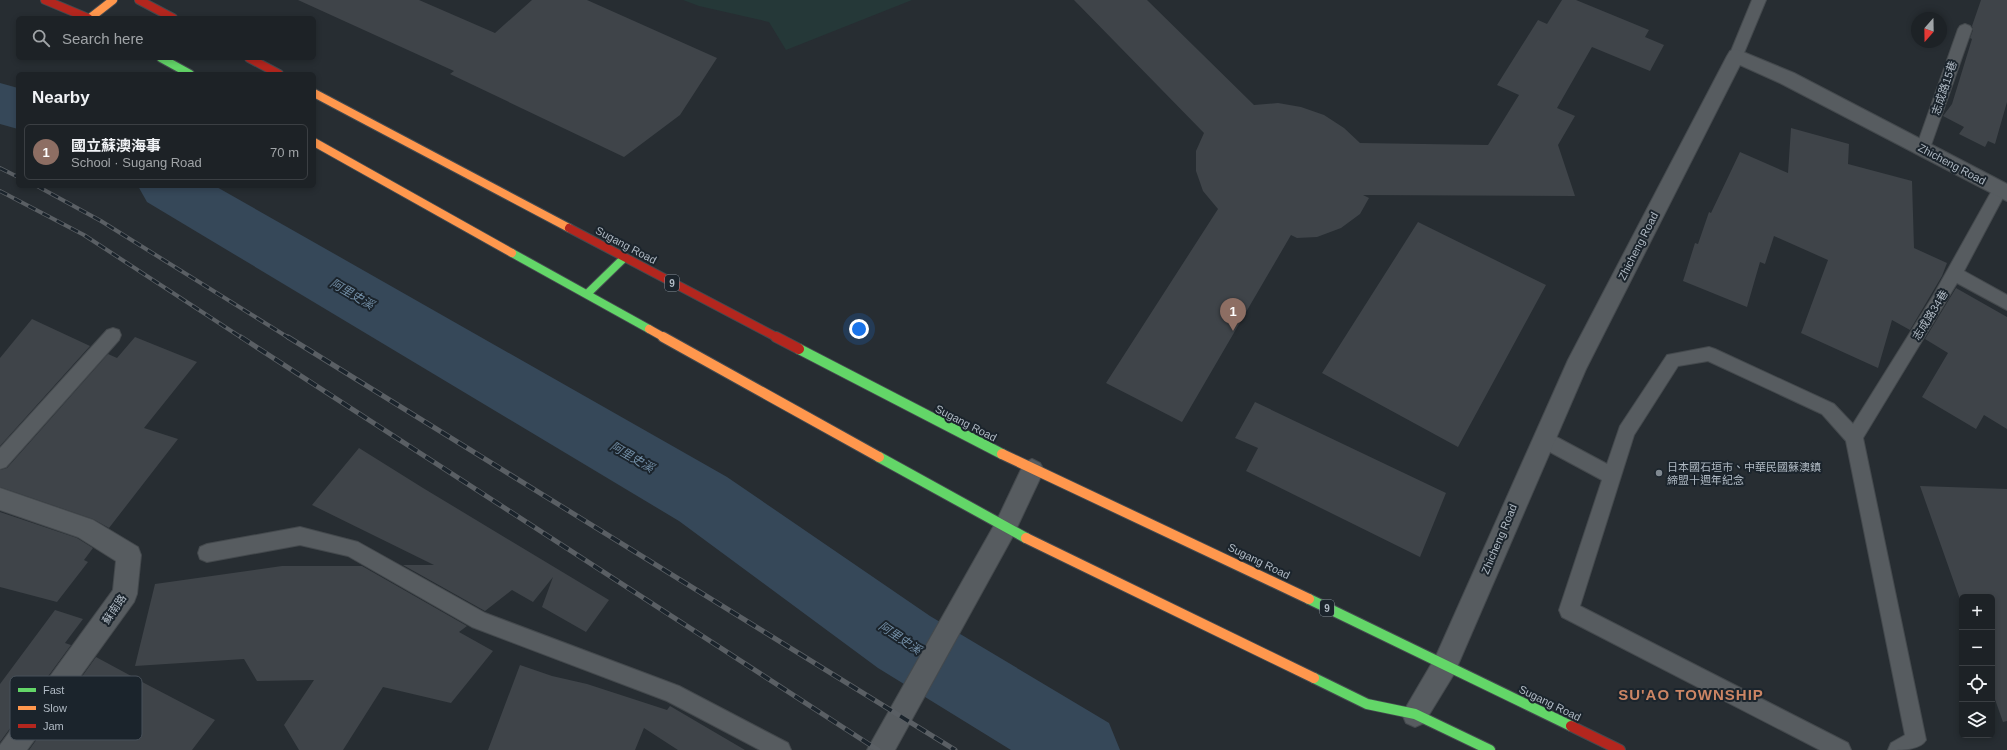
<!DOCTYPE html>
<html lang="en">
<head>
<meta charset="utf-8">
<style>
	body { margin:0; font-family:Helvetica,"Noto Sans TC",sans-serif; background:#252a2e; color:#f1f3f6 }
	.controls { position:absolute; right:12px; bottom:12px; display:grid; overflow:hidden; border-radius:6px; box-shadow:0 2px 6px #0003 }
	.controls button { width:36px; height:36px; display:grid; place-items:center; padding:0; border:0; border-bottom:1px solid #3b3f43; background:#1d2226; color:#f1f3f6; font:20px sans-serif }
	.compass { position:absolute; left:1911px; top:12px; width:36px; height:36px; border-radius:50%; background:#1d2226; box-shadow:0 2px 6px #0003; rotate:200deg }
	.you { position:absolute; left:859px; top:329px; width:14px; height:14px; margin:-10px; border:3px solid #fff; border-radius:50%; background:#1a73e8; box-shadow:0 0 0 6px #1a73e833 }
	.badge { display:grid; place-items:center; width:26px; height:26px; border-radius:50%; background:#0b8043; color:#fff; font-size:13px; font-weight:700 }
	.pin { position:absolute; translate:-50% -33px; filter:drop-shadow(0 1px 2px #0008) }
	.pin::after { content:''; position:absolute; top:21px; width:14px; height:12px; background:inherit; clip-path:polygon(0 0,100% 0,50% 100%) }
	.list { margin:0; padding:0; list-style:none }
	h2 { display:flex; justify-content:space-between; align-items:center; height:52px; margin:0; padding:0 16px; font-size:17px }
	h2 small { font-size:13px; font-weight:400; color:#a0a4a7 }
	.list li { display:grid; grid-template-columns:26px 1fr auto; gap:12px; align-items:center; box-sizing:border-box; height:56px; margin:0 8px 8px; padding:0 8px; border:1px solid #3b3f43; border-radius:6px }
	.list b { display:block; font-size:15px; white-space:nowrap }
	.list p { margin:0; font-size:13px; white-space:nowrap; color:#a0a4a7 }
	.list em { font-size:13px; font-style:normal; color:#a0a4a7 }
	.icon { flex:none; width:22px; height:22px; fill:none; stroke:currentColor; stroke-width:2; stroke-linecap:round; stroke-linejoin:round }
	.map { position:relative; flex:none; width:2007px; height:750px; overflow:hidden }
	.search { position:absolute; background:#1d2226; box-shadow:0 2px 6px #0003; left:16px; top:16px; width:300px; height:44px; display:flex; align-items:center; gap:10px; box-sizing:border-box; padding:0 14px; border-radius:6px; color:#a0a4a7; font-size:15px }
	.panel { position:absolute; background:#1d2226; box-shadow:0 2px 6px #0003; left:16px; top:72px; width:300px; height:116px; border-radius:6px }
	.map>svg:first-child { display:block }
</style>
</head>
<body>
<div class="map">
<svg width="2007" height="750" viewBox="0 0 2007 750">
	<rect width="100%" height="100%" fill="#272d32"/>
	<path fill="#253838" d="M683 0H912L786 50 769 22 699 6Z"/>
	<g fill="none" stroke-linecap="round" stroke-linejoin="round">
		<path fill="#364859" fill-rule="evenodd" d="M0 83 18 88V129L0 124Z
			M138 186H215L727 477 930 616 1109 723 1120 750H1011L878 668 679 521 147 202Z"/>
	</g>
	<path fill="#3f4449" d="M298 0H419L495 33 532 0H587L717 58 680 115 624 157 450 74 454 71Z
		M1074 0H1147L1254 105 1278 103 1301 107 1324 115 1344 128 1360 143 1488 145 1519 95 1497 85 1538 20 1547 24 1562 0H1576L1649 30 1645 37 1664 45 1650 71 1592 47 1557 108 1575 116 1558 145 1575 196 1363 195 1369 198 1360 214 1341 228 1317 237 1297 238 1291 235 1182 422 1106 383 1218 209 1203 191 1196 171V151L1204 133Z
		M1981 0H2007V102L1995 144 1988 141 1985 147 1959 134 1964 127 1943 116 1952 104 1972 39 1970 38 1973 30 1972 26Z
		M1791 128 1849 144 1848 164 1912 181 1914 248 1947 263 1942 276 1910 330 1892 320 1878 368 1801 333 1828 260 1774 236 1765 264 1760 262 1747 307 1683 281 1695 243 1698 244 1709 212 1711 213 1740 152 1788 173Z
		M1418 222 1546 285 1458 447 1322 373Z
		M1956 288 2007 317V429L1984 415 1976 429 1922 397 1948 353 1925 339Z
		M32 319 90 346 0 446V358Z
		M135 337 197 362 144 428 178 439 109 528 93 519 0 487V470L7 468 108 354 117 358Z
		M1255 402 1446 493 1420 557 1246 471 1258 448 1235 438Z
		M359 448 423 488 609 600 586 632 542 607 553 577 533 602 512 590 485 611 403 565H434L312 505Z
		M1920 486 2007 489V721L2003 722 1992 691V597H1962V605Z
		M0 512 77 538 93 548 84 560 88 562 57 602 0 587Z
		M282 566H362L467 626 459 632 493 651 451 703 383 687 343 750H299L284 725 314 680 257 681 244 659 135 666 155 584Z
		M55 610 83 619 65 643 71 645 0 742V684Z
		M96 657 146 684 215 720 192 750H29Z
		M520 665 552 676 587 684 667 710 670 706 745 750H678L644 728 635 750H488Z"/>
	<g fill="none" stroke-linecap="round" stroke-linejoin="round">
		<g stroke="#44494d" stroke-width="2">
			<path id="lane" d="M1752 0H1766L1741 60 1736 61 1731 60 1729 56Z
				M1965 24 1970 26 1972 29 1930 148 1928 152 1923 154 1918 152 1916 148 1958 29 1960 26Z
				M2000 183 2005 185 2007 190 1964 271 2007 295V310L1957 283 1863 438 1926 740C1920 750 1902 750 1888 750L1891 743 1905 735 1846 441 1822 414 1708 361 1678 366 1634 435 1580 606 1848 743 1851 750H1820L1562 617 1559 610 1602 480 1537 445 1534 439 1537 433 1543 431 1549 433 1607 464 1620 426 1667 355 1709 347 1715 349 1834 404 1853 424 1933 296 1995 185Z
				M113 328 119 330 121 335 119 340 6 467 0 469V448L107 330Z
				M300 527 358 542 485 613 679 686 788 743 791 750H760L667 701 472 627 348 556 300 545 207 562 200 559 198 553 200 547 207 544Z"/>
		</g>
		<g stroke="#44494d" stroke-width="2">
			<path id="street" d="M1736 49 1794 73 2007 184V201L1780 83 1740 65 1586 369 1454 674 1424 723 1415 727 1406 723 1402 714 1436 656 1568 360 1727 56 1730 51Z
				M1032 459 1040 463 1044 470 1013 536 895 750H867L997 520 1024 463Z
				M0 488 93 520 138 547 141 555 137 594 134 602 27 750H0V745L113 590 116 561 78 537 0 510Z"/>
		</g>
		<g stroke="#444a4f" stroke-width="10">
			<path id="fast-far1" d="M161 58 190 74
				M512 253 649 329
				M587 294 624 258"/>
		</g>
		<g stroke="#444a4f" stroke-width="12">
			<path id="fast" d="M799 349 1002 454
				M879 457 1026 538
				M1309 599 1571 726
				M1314 678 1367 704 1415 714 1490 750"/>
		</g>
		<g stroke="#444a4f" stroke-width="10">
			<path id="slow-far1" d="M90 18 113 0
				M314 93 569 228
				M314 142 512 253
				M649 329 665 338"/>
		</g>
		<g stroke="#444a4f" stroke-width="12">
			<path id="slow" d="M663 337 879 457
				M1002 454 1309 599
				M1026 538 1314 678"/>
		</g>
		<g stroke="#444a4f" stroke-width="10">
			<path id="jam-far1" d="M45 0 88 18
				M139 0 173 18
				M249 58 279 74
				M569 228 778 338"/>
		</g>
		<g stroke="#444a4f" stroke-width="12">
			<path id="jam" d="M776 337 799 349
				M1571 726 1620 750"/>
		</g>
		<use href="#lane" fill="#575c60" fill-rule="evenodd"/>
		<use href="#street" fill="#575c60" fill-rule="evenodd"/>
		<use href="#fast-far1" stroke="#63d668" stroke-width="8"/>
		<use href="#fast" stroke="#63d668" stroke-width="10"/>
		<use href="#slow-far1" stroke="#ff974d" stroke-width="8"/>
		<use href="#slow" stroke="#ff974d" stroke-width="10"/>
		<use href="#jam-far1" stroke="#b3261e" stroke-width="8"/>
		<use href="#jam" stroke="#b3261e" stroke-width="10"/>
		<g stroke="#5a5f64" stroke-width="4">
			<path id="rail-far1" d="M0 168 18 177
				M37 186 101 221 289 338
				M0 191 84 235 242 338"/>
		</g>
		<g stroke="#5a5f64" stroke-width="5">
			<path id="rail" d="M241 337 878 750
				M288 337 955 750"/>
		</g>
		<use href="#rail-far1" stroke="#1b242c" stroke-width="2.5" stroke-dasharray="8" stroke-linecap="butt"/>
		<use href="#rail" stroke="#1b242c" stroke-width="3.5" stroke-dasharray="10" stroke-linecap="butt"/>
	</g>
	<circle fill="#808991" stroke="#1b242c" stroke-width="1.5" cx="1659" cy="473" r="4"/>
	<g text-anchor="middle" stroke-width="4" stroke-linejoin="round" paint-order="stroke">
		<g fill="#1b242c" stroke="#838d96" stroke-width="1">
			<rect x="665" y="275" width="14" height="16" rx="3"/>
			<rect x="1320" y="600" width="14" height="16" rx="3"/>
		</g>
		<g font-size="10" font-weight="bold" fill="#b0bac4">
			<text x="672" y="287">9</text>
			<text x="1327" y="612">9</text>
		</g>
		<g font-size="11" fill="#b0bac4" stroke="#1b242c">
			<text transform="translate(1944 88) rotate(-71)" y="4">志成路15巷</text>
			<text transform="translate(1952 164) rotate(28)" y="4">Zhicheng Road</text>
			<text transform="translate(626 245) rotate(28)" y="4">Sugang Road</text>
			<text transform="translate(1638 246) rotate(-63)" y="4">Zhicheng Road</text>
			<text transform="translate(1930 315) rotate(-58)" y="4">志成路34巷</text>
			<text transform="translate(966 423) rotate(27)" y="4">Sugang Road</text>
			<text transform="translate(1499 539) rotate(-67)" y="4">Zhicheng Road</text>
			<text transform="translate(1259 561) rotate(26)" y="4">Sugang Road</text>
			<text transform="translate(114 609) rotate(-56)" y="4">蘇南路</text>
			<text transform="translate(1550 703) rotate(26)" y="4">Sugang Road</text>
		</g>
		<g font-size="11" fill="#b0bac4" stroke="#1b242c" text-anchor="start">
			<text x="1667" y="471">日本國石垣市、中華民國蘇澳鎮<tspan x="1667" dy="13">締盟十週年紀念</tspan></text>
		</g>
		<g font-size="12" font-style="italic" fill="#728ea6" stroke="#1b242c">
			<text transform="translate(352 294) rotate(30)" y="4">阿里史溪</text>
			<text transform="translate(632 457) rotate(30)" y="4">阿里史溪</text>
			<text transform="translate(900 638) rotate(34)" y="4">阿里史溪</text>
		</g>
		<g font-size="15" font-weight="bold" letter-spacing="1" fill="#cc8564" stroke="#1b242c">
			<text x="1691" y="700">SU'AO TOWNSHIP</text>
		</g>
	</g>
	<rect x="10" y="676" width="132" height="64" rx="6" fill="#1b242c" stroke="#48515a" stroke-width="1"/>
	<rect x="18" y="688" width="18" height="4" fill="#63d668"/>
	<rect x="18" y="706" width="18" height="4" fill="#ff974d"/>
	<rect x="18" y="724" width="18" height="4" fill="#b3261e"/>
	<g font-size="11" fill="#b0bac4">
		<text x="43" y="694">Fast</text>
		<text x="43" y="712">Slow</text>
		<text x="43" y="730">Jam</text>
	</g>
</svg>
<div class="controls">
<button>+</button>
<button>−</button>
<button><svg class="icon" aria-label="locate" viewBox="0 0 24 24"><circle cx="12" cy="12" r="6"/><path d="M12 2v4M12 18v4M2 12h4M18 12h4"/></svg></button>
<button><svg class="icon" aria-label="layers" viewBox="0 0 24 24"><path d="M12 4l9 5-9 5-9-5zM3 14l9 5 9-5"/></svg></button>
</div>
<svg class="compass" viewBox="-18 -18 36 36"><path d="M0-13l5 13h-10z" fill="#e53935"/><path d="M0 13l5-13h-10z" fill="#a0a4a7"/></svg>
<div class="you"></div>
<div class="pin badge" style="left:1233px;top:331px;background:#8d6e63">1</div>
<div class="search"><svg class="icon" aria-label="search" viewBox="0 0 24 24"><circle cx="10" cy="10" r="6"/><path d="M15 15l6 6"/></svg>Search here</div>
<section class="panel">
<h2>Nearby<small></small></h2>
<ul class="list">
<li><span class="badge" style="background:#8d6e63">1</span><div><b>國立蘇澳海事</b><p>School · Sugang Road</p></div><em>70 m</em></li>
</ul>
</section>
</div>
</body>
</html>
